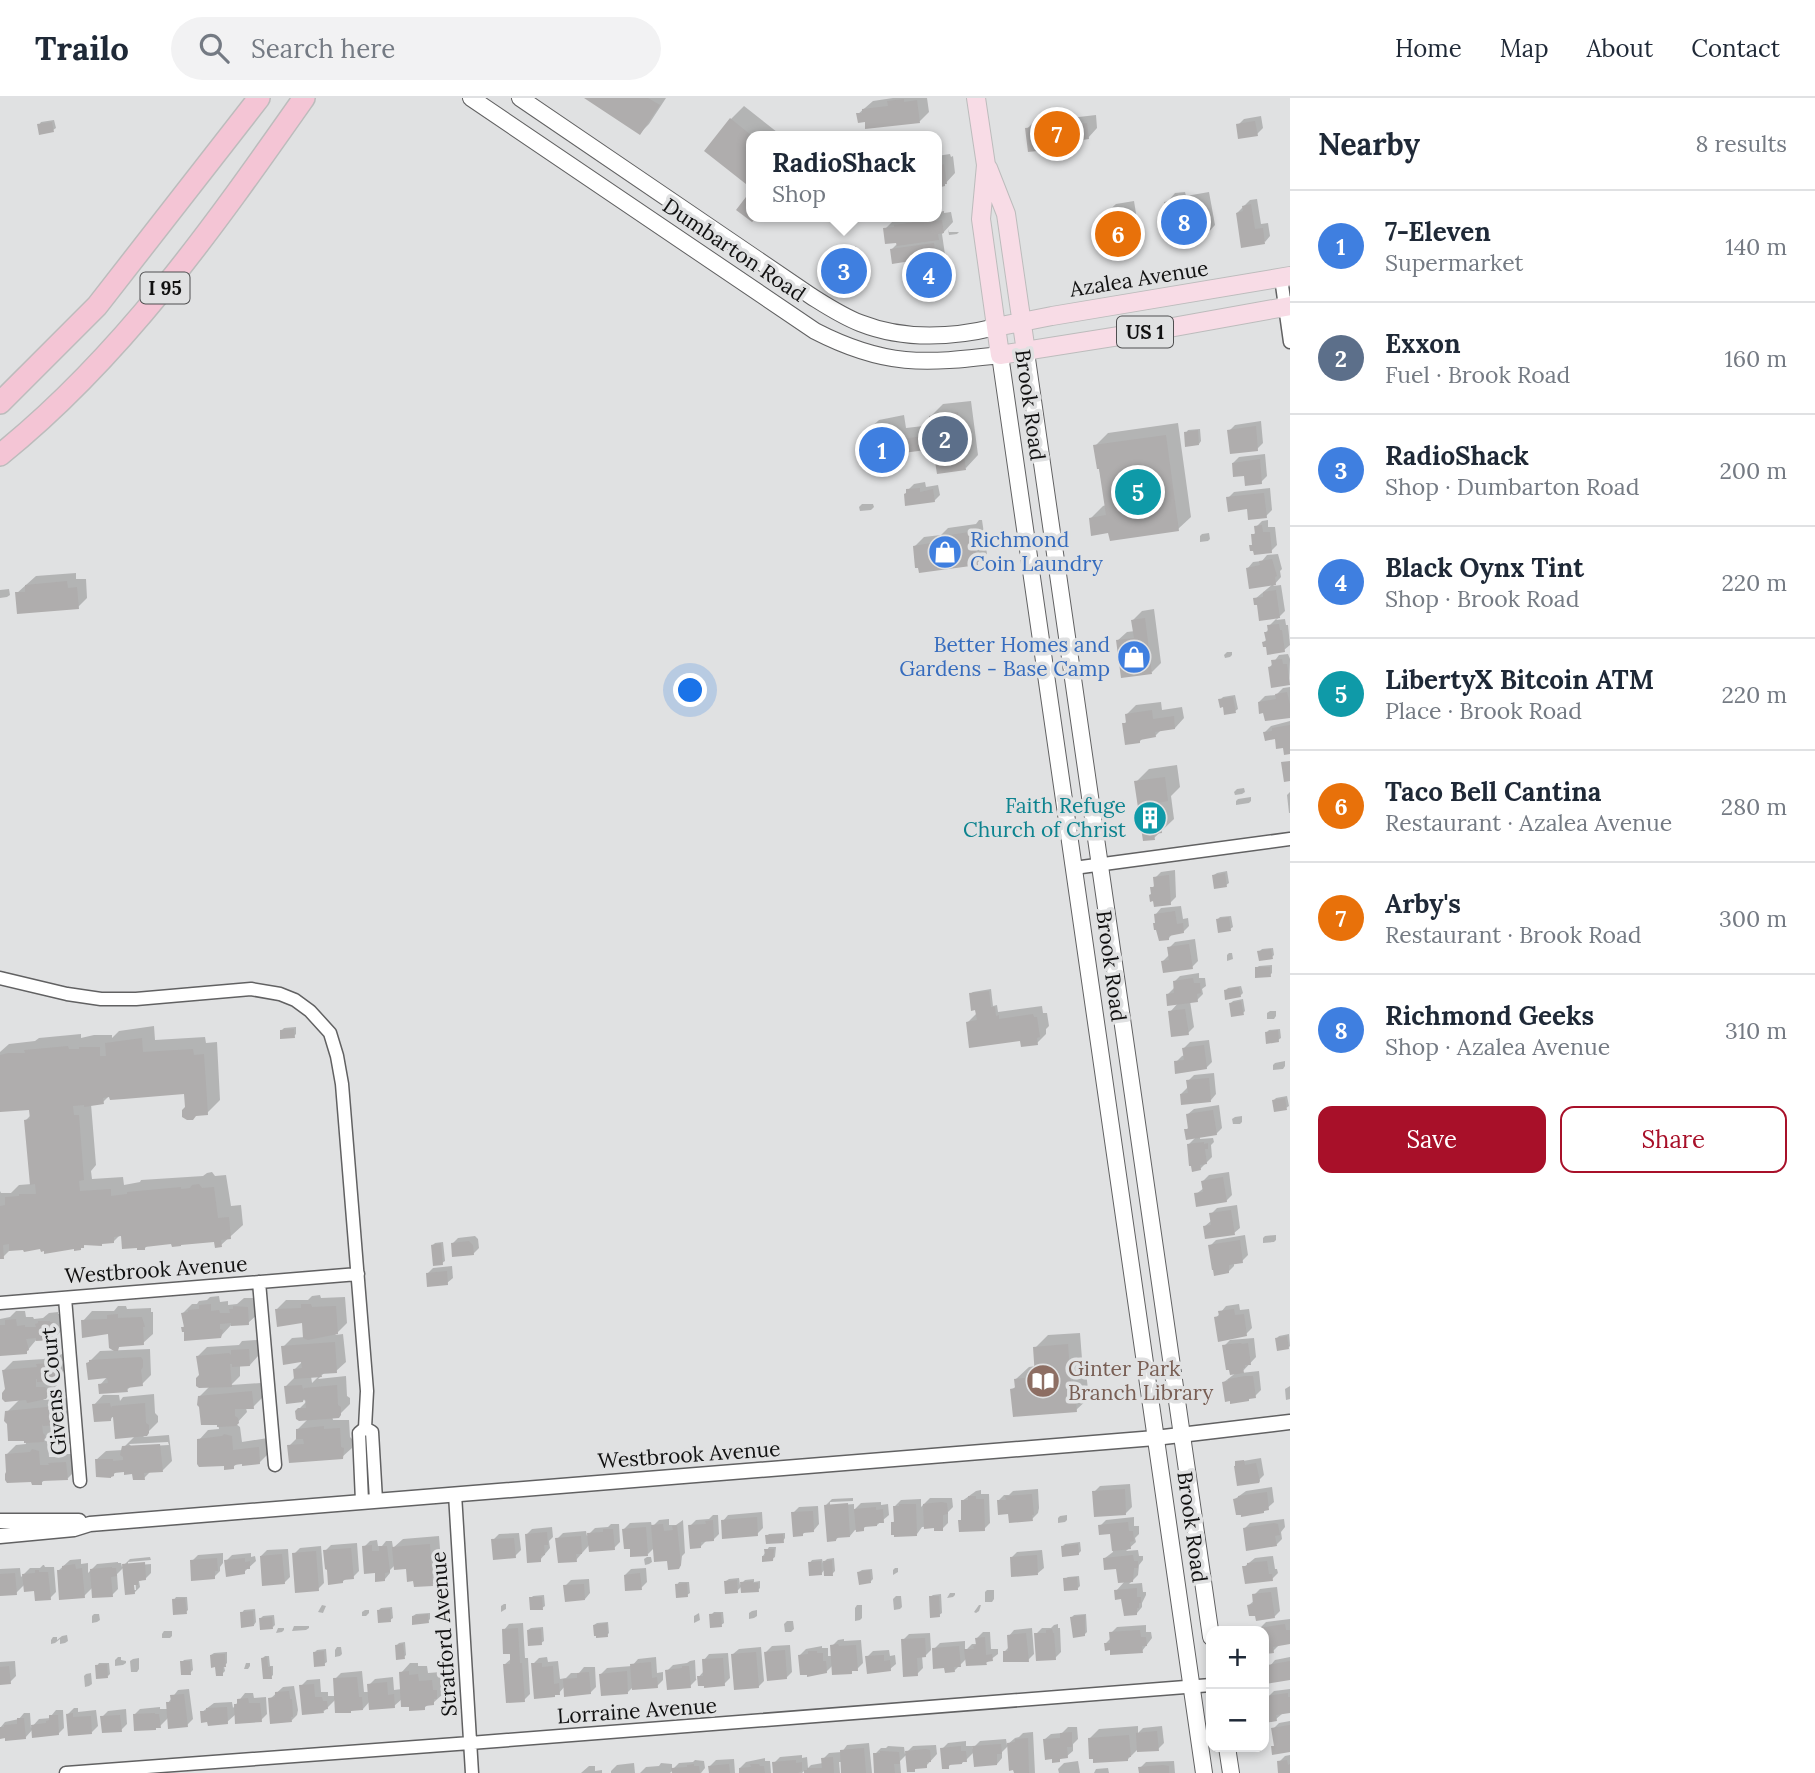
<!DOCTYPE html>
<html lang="en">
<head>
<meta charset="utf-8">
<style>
	body { margin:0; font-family:Lora,serif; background:#f2f2f3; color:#1f2937 }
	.controls { position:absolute; right:21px; bottom:21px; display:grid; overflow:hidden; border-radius:14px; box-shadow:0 4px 10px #0003 }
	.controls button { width:63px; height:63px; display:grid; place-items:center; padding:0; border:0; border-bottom:2px solid #e0e1e3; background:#fff; color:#1f2937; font:35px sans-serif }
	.you { position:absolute; left:691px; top:593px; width:24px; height:24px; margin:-18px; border:5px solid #fff; border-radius:50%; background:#1a73e8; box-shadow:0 0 0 10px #1a73e833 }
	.badge { display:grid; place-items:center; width:46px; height:46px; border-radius:50%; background:#a81029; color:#fff; font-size:23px; font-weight:700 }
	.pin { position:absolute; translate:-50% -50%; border:4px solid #fff; box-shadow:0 2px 7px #0006 }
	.popup { position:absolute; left:746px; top:33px; width:196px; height:91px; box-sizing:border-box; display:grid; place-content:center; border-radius:14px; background:#fff; filter:drop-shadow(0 2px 5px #0005); font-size:23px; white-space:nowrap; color:#747a83 }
	.popup b { font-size:26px; color:#1f2937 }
	.popup::after { content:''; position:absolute; left:50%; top:100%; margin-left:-14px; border:14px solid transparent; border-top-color:#fff }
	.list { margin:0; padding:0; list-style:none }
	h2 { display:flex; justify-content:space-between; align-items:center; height:91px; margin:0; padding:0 28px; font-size:30px }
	h2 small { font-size:23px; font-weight:400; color:#747a83 }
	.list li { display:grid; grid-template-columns:46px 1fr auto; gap:21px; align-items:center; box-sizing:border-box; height:112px; padding:0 28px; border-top:2px solid #e0e1e3 }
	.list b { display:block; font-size:26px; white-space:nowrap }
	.list p { margin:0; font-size:23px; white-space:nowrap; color:#747a83 }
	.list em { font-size:23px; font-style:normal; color:#747a83 }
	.actions { display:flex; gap:14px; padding:21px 28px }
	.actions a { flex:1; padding:16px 0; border:2px solid #a81029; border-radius:14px; text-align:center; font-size:24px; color:#a81029 }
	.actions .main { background:#a81029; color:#fff }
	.icon { flex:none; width:38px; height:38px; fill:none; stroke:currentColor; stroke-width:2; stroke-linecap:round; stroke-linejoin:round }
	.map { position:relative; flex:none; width:1290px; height:1675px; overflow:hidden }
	header { display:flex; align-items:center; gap:42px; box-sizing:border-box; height:98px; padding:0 35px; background:#fff; border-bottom:2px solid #e0e1e3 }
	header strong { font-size:33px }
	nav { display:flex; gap:38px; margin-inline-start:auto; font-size:24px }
	.search { width:490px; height:63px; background:#f2f2f3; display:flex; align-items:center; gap:18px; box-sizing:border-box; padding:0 24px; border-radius:38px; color:#747a83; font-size:26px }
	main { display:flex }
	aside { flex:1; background:#fff }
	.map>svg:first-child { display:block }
</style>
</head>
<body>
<header>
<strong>Trailo</strong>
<div class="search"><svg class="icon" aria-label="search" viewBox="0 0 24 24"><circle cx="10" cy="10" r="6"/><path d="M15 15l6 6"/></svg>Search here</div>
<nav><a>Home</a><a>Map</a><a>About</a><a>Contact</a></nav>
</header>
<main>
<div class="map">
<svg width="1290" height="1675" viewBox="0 0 1290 1675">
	<rect width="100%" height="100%" fill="#e0e1e2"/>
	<path fill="#0003" fill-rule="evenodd" d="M587 0H666L649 26 640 35Z
		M893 0H927L929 14 920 23 866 22 858 16 873 3Z
		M744 8 782 38H751V88L706 52 731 21Z
		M1070 17V20L1096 17 1097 30 1088 40 1070 42 1064 48 1027 31 1036 21Z
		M1261 18 1263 30 1257 36 1238 27 1244 21Z
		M54 22 56 30 53 32 39 27 41 24Z
		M950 56 951 59 953 58 955 75 944 87 937 88V58Z
		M1185 94 1186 98 1209 94 1215 127 1206 137 1163 109 1175 95Z
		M1257 101 1261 126 1268 125 1270 138 1265 144 1237 115 1250 102Z
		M1134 103 1141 146 1132 156 1106 115 1116 106Z
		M944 113V115L951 114 953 124 942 136 948 177 939 186 919 160 892 151 901 142 885 131 894 122 905 119H937V114Z
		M948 131 949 134H959L957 136 949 137Z
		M856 148 861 184 855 189 833 156 839 150Z
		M971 303 978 357 966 370 935 349 908 353 897 364 883 366 877 372 866 334 879 322 904 317 906 330 932 327 930 319 943 306Z
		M1261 323 1263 345 1257 351 1229 333 1235 327Z
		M1178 325 1191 419 1178 431 1110 433 1091 420 1103 408 1106 407 1095 348 1108 335Z
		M1200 331 1201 343 1199 346 1186 335 1188 332Z
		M1265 356 1267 378 1261 384 1233 365 1239 359Z
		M925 384 926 389 938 387 940 397 934 403 908 392 914 386Z
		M1270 390 1272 412 1266 418 1228 400 1234 394Z
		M862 406H873L874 409 871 412 860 413 859 409Z
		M979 422H982L987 456 977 465 915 448 924 439 941 437 948 430 976 426Z
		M1268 422V429H1275L1277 447 1271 453 1251 448 1254 444 1253 437 1256 434V429L1262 423Z
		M1209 435 1210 441 1208 443 1200 444V438L1202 436Z
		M1278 456 1282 471 1280 473 1281 479 1273 488 1281 487 1285 513 1276 522 1285 521 1286 527H1288L1290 547 1284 552 1264 544 1267 541 1266 534 1269 531V528L1278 519 1255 501 1273 486 1248 470 1253 464 1262 463 1267 457Z
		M76 475V481H86L87 500 78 509 17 495 36 478Z
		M9 491 10 497 7 499 0 500V492Z
		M1154 511 1161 565 1152 574 1117 543 1127 534 1135 533 1133 522 1142 513Z
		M1227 554H1232V557L1230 559 1225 560 1224 557Z
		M1288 556 1290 561 1289 586 1270 569 1279 557Z
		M1290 589V617L1259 604 1265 598 1276 597 1283 590Z
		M1235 597 1238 611 1235 613 1220 602 1223 599Z
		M1161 604 1162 612 1182 609 1184 620 1175 630 1161 632 1155 638 1144 639 1139 644 1124 626 1128 622 1127 616 1136 607Z
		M1290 623V654L1277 639 1265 634 1271 628Z
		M1177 667 1180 689 1171 698 1174 721 1154 740 1136 684 1149 671Z
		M1244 690 1245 694 1242 696 1235 697 1234 694 1237 691Z
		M1290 694V715H1289L1287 697Z
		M1251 699V703L1249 705 1236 707V703L1238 701Z
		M1175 772 1176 799 1170 805 1152 790 1156 786 1155 780 1161 774Z
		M1227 773 1229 785 1226 787 1214 777 1217 775Z
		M1181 808 1183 821 1188 820 1189 828 1183 834 1173 835 1169 840 1157 824 1156 816 1161 810Z
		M1231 818 1233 829 1230 831 1217 822 1220 819Z
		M1195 841 1198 863 1192 869 1163 863 1169 857V850L1175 844Z
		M1273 850 1274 857 1272 859 1259 854 1262 851Z
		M1229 855H1232L1233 861 1227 863V857Z
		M1272 867V875L1270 877 1256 870 1259 868Z
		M1199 875V880H1205L1206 888 1202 891 1203 896 1197 902 1190 903 1194 929 1188 935 1170 914 1179 904 1168 896 1174 890V884L1180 878Z
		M1241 888 1243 895 1240 898 1226 892 1228 890Z
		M991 891 993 908 997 907 998 914 1042 908 1043 915H1047L1049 928 1046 931V936L1037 945 968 924 977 915 970 896 973 894Z
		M1243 901 1245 913 1243 915 1231 905 1233 903Z
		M1270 913H1276V918L1274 921H1267V915Z
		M154 928 155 942 205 939 206 945 217 944 220 1002 207 1015 187 1009 185 994 111 996 103 1004 91 1006 96 1067 91 1073 92 1081 123 1079 124 1087 140 1084 141 1082 203 1078 207 1075 212 1074 215 1078 226 1077 231 1108 241 1107 243 1127 221 1147 216 1142 148 1147 145 1150 123 1134 114 1143 86 1146 83 1148 11 1151 3 1159 0 1160V1093L1 1095H11L19 1087 32 1086 26 1022 31 1017 30 1010 0 1013V954L9 946 35 943 39 940 81 936V940L94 937H112V940L119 933Z
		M296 929V936L294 938 282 932 284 930Z
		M1280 931 1281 940 1278 942 1267 934 1269 932Z
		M1209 942 1212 964 1206 970 1176 964 1182 958 1185 957 1184 950 1190 944Z
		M1285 963V968L1283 971 1273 972V967L1275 965Z
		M1214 975 1216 996 1211 1002 1181 996 1187 990 1188 983 1194 977Z
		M1287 998 1289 1008 1286 1010 1273 1003 1276 1000Z
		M1219 1007 1222 1030 1216 1036 1200 1038V1041L1213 1040 1214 1044 1211 1047 1212 1059 1200 1071 1188 1047 1197 1038 1186 1032 1190 1028 1188 1016 1194 1011Z
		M1242 1018V1024L1240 1026H1233L1232 1021 1235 1019Z
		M1229 1074 1232 1097 1226 1103 1196 1096 1204 1090 1203 1083 1209 1077Z
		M1237 1107 1240 1130 1234 1135 1205 1128 1212 1122 1211 1116 1217 1110Z
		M1245 1137 1248 1157 1242 1163 1234 1164V1168L1228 1174 1210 1148 1216 1142Z
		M1276 1137V1142L1274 1144 1263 1145V1140L1265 1138Z
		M475 1138 478 1141 479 1150 473 1156 452 1146 458 1140Z
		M443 1144 445 1163 442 1165 433 1147 435 1145Z
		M452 1168 453 1180 447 1185 427 1176 433 1170Z
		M320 1197 321 1200 345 1199 347 1225 335 1237 343 1236 346 1264 336 1273 325 1274 318 1281 346 1278 347 1298 350 1300V1306L338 1318H332L333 1322H349L350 1339 352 1341V1350L342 1359 289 1348 298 1339 297 1332 308 1321 297 1313 308 1302 287 1304 286 1288 295 1279V1271L304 1262 283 1249 292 1240 305 1239 304 1223 277 1211 286 1202H308L312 1198ZM311 1278H319L312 1285Z
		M219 1198 220 1204 228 1203V1207L237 1206 244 1200H256L258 1216 248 1225 232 1226 220 1239 183 1229 185 1228 183 1215 192 1206H197L199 1203 207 1202 210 1199Z
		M1239 1206 1240 1212 1249 1211 1252 1230 1246 1236 1216 1220 1226 1208Z
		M118 1208H126L127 1211 151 1210V1214H153V1236L143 1245 121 1247 116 1252 110 1234 83 1223 92 1213H114Z
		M16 1213H25L26 1219H33L34 1221 43 1220 49 1215 58 1214V1216H62L63 1231 54 1240 37 1241 26 1254 0 1256V1221L10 1219Z
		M1080 1235 1083 1274H1086L1089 1300 1076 1312 1012 1292 1017 1287 1016 1281 1029 1269 1036 1268 1035 1250 1048 1237Z
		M1289 1236 1290 1248 1288 1250 1277 1240 1279 1238Z
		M1254 1240 1256 1259 1241 1275 1259 1273 1261 1292 1255 1298 1224 1284 1237 1274 1224 1248 1230 1242Z
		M257 1242 259 1257 250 1267H240V1278L231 1287 261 1285 262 1300 253 1309 246 1310 247 1314 236 1326 240 1329 242 1344 268 1340 269 1355 259 1365H238L233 1369 226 1366 199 1342 208 1332 219 1331 218 1325 200 1298 210 1288 200 1278 198 1258 207 1249 239 1247 242 1243Z
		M150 1251 151 1277 142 1286 131 1288 127 1292 100 1287 108 1278 88 1265 100 1253Z
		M63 1256 65 1272 55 1281 57 1287 43 1302 68 1300 69 1316 60 1326H54L52 1333 44 1342 48 1344 49 1359H57L60 1356H75L77 1371 68 1380 46 1381 41 1385 7 1356 16 1347 26 1346 25 1341 7 1314 20 1301 7 1292 3 1273 13 1263 44 1261 48 1258Z
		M1290 1288V1301L1286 1302 1285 1291Z
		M154 1296 155 1315 158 1318V1324L143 1339 169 1337 172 1363 163 1372 151 1373 144 1380 125 1373H117L113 1377 96 1362 106 1353 123 1352 124 1349 136 1337 114 1317 111 1321 94 1307 103 1297H119L120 1303 123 1299ZM168 1344 169 1347 132 1349 129 1346Z
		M1261 1360 1264 1377 1258 1383 1237 1364Z
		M1130 1386 1132 1409 1126 1415 1094 1394 1100 1388Z
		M1272 1389 1274 1404 1263 1414 1235 1401 1246 1393Z
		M1038 1391 1039 1410 1038 1415 1032 1421 1010 1414 998 1403 1004 1397H1009L1013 1393Z
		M981 1392V1396H989L990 1425 984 1431 962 1403 976 1393Z
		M853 1400V1403L830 1404V1408L854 1406V1412L861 1405 881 1404V1407L888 1406 889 1417 877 1427H867L863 1431 855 1432 850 1438H839L836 1442 826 1407 832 1401Z
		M930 1400H952L953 1409 948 1414V1425L942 1431 936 1428 922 1429 917 1436 892 1425 896 1422 895 1408 901 1402 921 1401V1409Z
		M818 1408 819 1426 814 1432 806 1433 803 1436 793 1415 799 1409Z
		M762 1414 763 1430 757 1436 723 1423 728 1417Z
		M713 1417H718L719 1436 713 1442H707L700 1449 690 1428 696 1422 709 1421Z
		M1067 1417V1422L1065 1424 1058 1425V1420L1060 1418Z
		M1134 1419V1428H1139V1436L1135 1440 1136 1444 1126 1453 1138 1452 1139 1458H1143V1462L1139 1467 1138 1477 1129 1486 1142 1485 1143 1494H1146V1497L1142 1505V1509L1137 1515 1116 1493 1125 1483 1118 1469 1105 1460 1113 1454 1112 1434 1100 1428 1106 1422Z
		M669 1421V1427H676L683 1422 685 1455 682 1458 681 1467 679 1469 655 1449 648 1456 624 1431 630 1425 651 1424 652 1429 659 1422Z
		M1284 1421 1285 1429 1281 1434 1282 1441 1276 1447 1244 1431 1250 1425Z
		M611 1426H619L620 1444 614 1450 590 1446 576 1462 557 1441 563 1435 586 1433 587 1438 595 1430 608 1429Z
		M552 1429 553 1439 549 1443 550 1450 540 1462 527 1436 532 1431Z
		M519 1435 521 1452 515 1458 493 1442 499 1436Z
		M785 1435V1440L783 1443 767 1438 769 1436Z
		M439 1438 442 1477 433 1486 408 1469 395 1467 390 1472V1475L385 1481 376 1474 364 1449 370 1443 377 1442 378 1448H382L386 1443H392L393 1450 403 1441Z
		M1080 1444 1081 1453 1078 1456 1063 1448 1065 1446Z
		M357 1445 359 1473 353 1479 347 1480 342 1484 325 1453 331 1447Z
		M321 1448 324 1485 318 1491 294 1456 300 1450Z
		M769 1449H776L775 1459 772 1461 763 1458Z
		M288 1451 290 1479 284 1485 261 1458 267 1452Z
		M1042 1452 1044 1470 1038 1475 1011 1460 1017 1454Z
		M223 1455V1465L220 1469V1473L214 1479 192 1463 198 1457Z
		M251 1455V1459L255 1458 256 1463 244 1474 226 1463 232 1457Z
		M1273 1458 1275 1471H1277L1278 1475 1272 1481 1244 1469 1255 1460Z
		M150 1459 151 1462 128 1464V1468L151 1466V1475L145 1481 139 1483 140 1489 134 1495H126L124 1469 117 1476 118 1491 112 1497 94 1499 93 1489 84 1498 61 1500 58 1473 70 1462 81 1461V1466L88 1465V1475L97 1466 118 1464V1465H121L122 1469 130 1461ZM132 1478H135L136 1492H133Z
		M647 1459H651L652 1464 649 1466 645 1467 644 1461Z
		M834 1460 835 1473 832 1476 825 1471 821 1476 810 1465 812 1462 822 1461 823 1465 827 1461Z
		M43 1467H44L45 1469H54L56 1494 50 1500 25 1486 16 1495 0 1496V1471L20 1470 21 1479 30 1470H40Z
		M646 1470 647 1484 641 1490 625 1477 631 1471Z
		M895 1470H898V1474L893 1477V1472Z
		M872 1471 873 1481 870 1484 859 1474 862 1472Z
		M1079 1478 1080 1488 1077 1491 1065 1481 1068 1479Z
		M739 1480 740 1487 745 1482 754 1481V1484L760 1483V1490L758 1492 742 1488 737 1493 726 1483 729 1481Z
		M589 1481 590 1495 585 1501 565 1488 571 1482Z
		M679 1484H689L690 1495 687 1497 677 1487Z
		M1277 1489 1280 1513 1274 1519 1249 1507 1255 1502 1254 1497 1260 1491Z
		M987 1492H994V1501L992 1504H985V1494Z
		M950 1495H955V1497L953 1499 947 1500Z
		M941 1496 942 1515 939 1517 930 1499 933 1497Z
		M544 1497 545 1508 542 1510 531 1500 533 1498Z
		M896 1498H901L902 1509 900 1511 894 1512 893 1501Z
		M176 1499H187L188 1512 186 1514 174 1502Z
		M504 1506H506V1511L501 1514V1508Z
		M322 1507 326 1508 323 1515 318 1514Z
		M857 1507H862V1520L860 1522 855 1523V1510Z
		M979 1507H981L979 1513 976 1515 974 1514Z
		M392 1509 393 1520 390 1522 378 1513 381 1510Z
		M255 1511 256 1524 254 1527 242 1515 244 1512Z
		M365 1512H369V1515L366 1518H362V1514Z
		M757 1512V1518L754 1520 749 1521V1515L752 1513Z
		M714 1514H723L724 1525 721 1527 711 1517Z
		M430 1515V1521L428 1523 413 1518 416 1516Z
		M699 1515 700 1522 694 1525V1518Z
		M94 1516H99L100 1522 97 1524 92 1525V1518Z
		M1086 1516 1087 1534 1085 1536 1072 1519 1074 1517Z
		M274 1517 275 1527 273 1529 261 1520 263 1518Z
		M1290 1521V1544L1279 1547 1273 1553 1265 1554 1264 1533H1260V1530L1266 1524Z
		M787 1523H793L794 1531 791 1534H785L784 1526Z
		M608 1524 609 1535 607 1537 594 1527 597 1525Z
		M523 1525 525 1560H528L530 1596 524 1602 504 1567 511 1561 504 1532 509 1526Z
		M1058 1526V1530H1060L1061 1554 1055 1560 1036 1536 1042 1530H1051L1054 1527Z
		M1146 1527V1534H1151L1152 1540 1142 1553 1112 1550 1106 1545 1111 1540V1535L1117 1529Z
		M294 1528H309V1530L306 1532 292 1533Z
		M543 1529 544 1543 541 1545 528 1532 531 1530Z
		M278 1530H284V1532L282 1534 276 1535Z
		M1032 1530 1034 1556 1028 1562 1004 1554 1009 1549V1538L1014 1532Z
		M164 1533H172V1538L170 1540H162V1536Z
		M983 1534H990L991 1551H998V1556L986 1565 967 1560 954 1573 934 1551 940 1545 965 1543V1553L972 1546H977V1540Z
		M930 1535 931 1552 925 1558H922L923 1570 917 1576 903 1542 909 1536Z
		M67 1537 68 1543 65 1545 60 1546V1541L55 1545 51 1546V1542L53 1539H57V1542L62 1538Z
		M844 1541V1543L861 1542 863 1565 857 1571 833 1567 826 1574 800 1557 806 1551 822 1548V1550H828V1558H832V1548L838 1542Z
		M405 1544 406 1557 404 1559 397 1547 399 1545Z
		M790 1547 792 1574 786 1580 766 1554 772 1548Z
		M337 1549H341L342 1556 340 1558 335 1559V1552Z
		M761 1549 764 1583 758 1589 733 1556 739 1551Z
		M326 1551 327 1564 324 1566 315 1554 317 1552Z
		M889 1552 890 1558 895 1557 896 1566 890 1571 867 1559 873 1553Z
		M227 1554V1565L224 1568 225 1573 222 1576 211 1557 214 1555Z
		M728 1555 730 1580 724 1586 699 1579 690 1588 667 1573 673 1567 687 1565 690 1563 695 1562 696 1582 704 1573V1562L709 1556Z
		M265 1558H269L270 1568H273V1577L271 1579 263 1560Z
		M118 1559H121V1562L126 1563V1565L123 1567 115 1568V1562Z
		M547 1559 548 1564 558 1563 560 1581 566 1580 571 1575H579L584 1569H595L596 1589 590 1595 565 1588 559 1595 533 1566 539 1560Z
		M656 1559 657 1575 663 1574V1582L657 1588 632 1590 628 1594 601 1576 607 1570 632 1568 638 1561Z
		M1290 1559V1580L1265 1574 1275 1562Z
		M139 1560V1571L137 1574H131L130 1563 133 1561Z
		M192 1561 193 1572 190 1575 182 1564 184 1562Z
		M15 1563 16 1578 10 1584 0 1585V1564Z
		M99 1565H109L110 1576 108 1578 97 1568Z
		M246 1565H250V1568L248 1571H244Z
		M410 1565H418V1568H427L428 1575 441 1574 442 1583H446V1590L443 1593V1596L433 1605 429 1606 424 1610 411 1607 402 1601 394 1608 370 1603 363 1611 336 1601 323 1614 301 1588 307 1582 320 1581 321 1594H328V1598H336L335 1581 341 1575 362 1573 364 1594H370L369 1587 375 1581 393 1579 394 1592 402 1591 401 1575Z
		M91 1575 92 1586 89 1588 85 1589 84 1578 86 1576Z
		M294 1588 298 1612 297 1617 291 1623 270 1601 283 1589Z
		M189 1591 193 1621 187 1627 169 1619 160 1628 134 1617 140 1611 160 1609V1611H168V1605L178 1592Z
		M1290 1591V1613L1282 1616 1276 1621 1265 1611 1269 1606 1268 1599 1274 1593Z
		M245 1595H253L254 1600 266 1599 267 1616 261 1622 236 1616 227 1624 202 1614 214 1605 232 1604 233 1610Z
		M74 1610H78V1614L96 1612 98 1628 92 1634 68 1616Z
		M126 1611 127 1626 121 1632 102 1619 108 1613Z
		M56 1612H63L64 1630 58 1636 33 1631 25 1640 0 1630 5 1624 19 1621 24 1615H30L31 1630 39 1621 51 1620V1618Z
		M1290 1623V1653L1273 1649 1275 1647 1273 1631 1279 1625Z
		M1138 1628V1635L1143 1630 1162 1628 1164 1645 1158 1651 1139 1650 1128 1661 1090 1640 1099 1631Z
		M1068 1629H1077L1078 1641 1073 1646V1653L1067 1658 1063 1659 1059 1662 1045 1641 1051 1636 1062 1635Z
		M1033 1634 1035 1675H1015L1009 1647 1002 1654V1660L997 1666 974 1654 966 1662 962 1665H952L948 1669 942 1651 948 1645 966 1643V1648H972V1651L980 1643 1006 1641 1007 1647 1015 1640 1019 1639 1023 1635Z
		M869 1645 872 1675H843L842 1664H839L840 1675H805V1672L802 1675H774V1665L780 1659 802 1657V1660L807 1659 808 1670 811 1667 823 1665V1661L829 1655 842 1654 847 1647Z
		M936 1647 937 1656 926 1668 918 1669 914 1672 907 1656 900 1663 901 1675H876L875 1656 881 1650H886L888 1648 904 1649 905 1656 913 1648Z
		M1290 1657V1675H1280L1279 1664 1285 1658Z
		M765 1660V1663H770L771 1675H741L740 1670 746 1664Z
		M734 1661 735 1675H710V1668L716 1662Z
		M695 1662 704 1663 705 1670 701 1675H673V1672L670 1675H640L646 1669 659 1668 661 1665 672 1666V1672L679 1665 693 1664Z
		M1078 1663 1080 1675H1059L1058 1671 1064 1665Z
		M1174 1663 1175 1675H1141L1140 1670 1146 1664Z
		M634 1665 635 1675H611V1673L617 1667Z
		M589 1668H595V1673L602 1672V1675H581Z
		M1108 1670 1109 1675H1094L1096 1671Z"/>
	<path fill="#afadad" d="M584 0H648L660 7 640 37Z
		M904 1V4L917 2 920 25 865 31V24L858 25 856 15H862V11L888 8 887 3Z
		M730 20 751 37V90L704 53Z
		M1255 23 1258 38 1238 41 1236 26Z
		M52 24 54 34 39 37 37 26Z
		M1087 25 1089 41 1064 45 1065 50 1028 54 1025 30 1061 26V29Z
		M941 64 942 67 944 66 947 86H945V88L937 90V65Z
		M749 95 751 97V119H757L752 124 736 112Z
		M1176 102 1177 107 1200 102 1206 138 1167 145 1161 109 1165 108 1164 104Z
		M1251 106 1255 131 1263 130 1265 146 1241 150 1236 115 1243 113 1242 108Z
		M1125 111 1132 157 1112 161 1104 115Z
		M935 121V123L942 122 944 135 938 136 939 142 897 148 896 145 885 146 883 130 894 129V127Z
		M934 145 940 188 921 190 917 162 892 166 890 151Z
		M851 153 856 191 836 194 831 156Z
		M958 314 966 372 937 376 933 351 896 356 898 366 877 369 878 374 870 375 864 334 892 329 894 342 931 337 929 318Z
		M1256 328 1258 353 1230 356 1227 332Z
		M1198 332 1199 347 1185 349 1184 334Z
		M1166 337 1179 433 1110 443 1108 435 1091 438 1089 420 1106 417 1099 371H1097L1093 347Z
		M1260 361 1262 386 1245 388 1244 378 1233 379 1232 365Z
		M920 390V394L933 391 935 404 905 408 904 396 906 395V391Z
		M1264 395 1267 420 1248 422 1247 411 1228 414 1226 399Z
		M1262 427 1263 434H1270L1272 455 1254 457 1253 453H1250L1249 447H1252L1251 436H1255L1254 428Z
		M973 430 978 467 919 475 918 470H915L913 448 937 444 936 439 969 434 968 431Z
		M1272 461 1277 478 1275 479 1276 487 1249 491 1246 470 1260 467 1259 463Z
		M67 483 68 490 77 489 79 511 17 516 15 494H25V487Z
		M1276 492 1280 520 1259 523 1257 507H1254L1253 500 1263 499V494Z
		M1145 520 1152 576 1121 580 1116 542 1134 540 1131 522Z
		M1279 526 1280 532H1282L1285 554 1267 557 1266 549H1263L1262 544 1266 543 1264 534H1268L1267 527Z
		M1282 561 1283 566H1287L1290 587 1271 590 1268 569 1272 568 1271 562Z
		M1287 594 1290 606V620L1265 623 1263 615 1259 616 1258 604 1276 601 1275 596Z
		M1233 599 1236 615 1224 617 1223 609 1220 610 1218 601Z
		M1152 612 1153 621 1174 618 1175 631 1155 634 1156 639 1140 642V645L1125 647 1122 625H1126L1125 616Z
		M1290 627V656L1284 657 1283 650 1276 651 1275 641 1265 643 1263 634 1272 633V630Z
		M1290 663V683L1284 684 1281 664Z
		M1165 679 1168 703 1158 705 1162 735 1154 736 1155 742 1143 743 1134 683Z
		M1225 775 1227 789 1214 791 1212 777Z
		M1169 777 1171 807 1154 809 1153 803 1150 804 1149 797 1151 796 1150 789H1154L1153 779Z
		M1175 813 1177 826 1183 825 1184 835 1169 838V842L1159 843 1156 832H1154L1153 825H1155L1154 816Z
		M1229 819 1231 833 1218 835 1216 821Z
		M1189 846 1193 871 1163 875 1161 863 1169 862 1167 849Z
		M1271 851 1273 861 1259 863 1257 853Z
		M1255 869H1270L1271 879 1255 880Z
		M1193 880 1194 885H1200L1201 895 1197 896 1198 904 1167 908 1166 896 1174 895 1173 883Z
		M1239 889 1241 899 1225 902 1224 892Z
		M989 893 991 909H995L996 918 999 917V921L1033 916 1034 919H1037L1040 939 1037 940 1038 947 1021 949 1020 943 969 950 966 924 977 922 975 912 971 913 969 895Z
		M1241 903 1244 917 1231 919 1229 905Z
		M1185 911 1189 937 1171 939 1168 913Z
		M294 931 295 940 280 941V932Z
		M1278 932 1279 944 1266 946 1265 934Z
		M142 940 143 954 193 951 194 957 204 956 208 1017 196 1018 193 1022H187L182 1019V1012L185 1009 184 996 124 1001 110 1002 109 999 103 1000 104 1006 84 1009V1007L73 1008 74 1017H79L84 1082 79 1083 80 1093 111 1091V1098L127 1096V1094L181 1089V1091L190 1090 192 1087 199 1086 202 1090 214 1089 218 1120 229 1119 231 1141 221 1142 222 1149 215 1150 214 1144 181 1147V1148L172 1149 171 1146 145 1149V1152H137V1150L122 1151 121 1138 114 1139V1145L102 1146V1148L84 1147V1150H81V1152L74 1153V1151L44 1156V1153L41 1154 40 1151 24 1154 23 1152 9 1153V1146L3 1147 4 1161H0V1108L5 1107V1099L19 1098V1096H36L35 1086 30 1087 24 1022 30 1021 29 1012 0 1014V957L8 955H25L24 952 68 948 69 951H79V949H100V958H106L105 945Z
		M1204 947 1207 971 1175 976 1174 963 1184 962 1182 950Z
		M1209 980 1211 1004 1181 1007 1180 996 1188 995 1186 982Z
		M1285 1000 1287 1012 1274 1014 1272 1002Z
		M1213 1012 1217 1037 1186 1042 1184 1031H1188L1186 1016Z
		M1204 1044V1046L1208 1045V1051H1205L1207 1066 1200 1067 1201 1072 1192 1074 1191 1068H1189L1187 1046Z
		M1223 1079 1227 1104 1196 1109 1194 1095 1203 1094 1201 1083Z
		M1231 1112 1235 1137 1205 1141 1203 1128 1211 1127 1209 1115Z
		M1240 1142 1243 1165 1229 1167V1175L1214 1178 1213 1172H1212L1208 1147Z
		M469 1143 473 1147 474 1157 452 1159 451 1145Z
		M441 1145 443 1167 433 1168 431 1147Z
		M447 1173 448 1187 427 1189 426 1175Z
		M211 1206V1213L219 1212 220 1215H230L229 1211H233V1208L248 1209 249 1227 231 1228V1225L220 1226V1231L223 1232 221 1240 184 1243V1234H182L181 1229H184L181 1215 188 1214V1212L199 1211V1207Z
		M301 1206H311L312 1209 336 1208 338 1236 308 1242 303 1240 302 1225 277 1229 275 1211 301 1210Z
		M1234 1211 1235 1217 1244 1216 1247 1238 1218 1244 1214 1219 1219 1218 1218 1213Z
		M118 1216V1220L142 1219 145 1229H143L144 1247 119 1249 118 1253H114L109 1250 108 1236 82 1240 81 1222 107 1221V1217Z
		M16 1221 17 1228 25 1227V1229H36L35 1226 38 1225V1223H50V1224H53L54 1242 36 1243V1240L26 1241 29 1252 27 1253V1256L0 1258V1227H5V1222Z
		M1287 1238 1289 1251 1277 1253 1275 1240Z
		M335 1244 337 1275 321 1276 322 1279 294 1281 293 1271 302 1270 301 1264 283 1267 281 1248Z
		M1241 1245 1242 1246 1248 1245 1251 1267H1245V1270H1243L1244 1275 1230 1277 1229 1272H1226L1222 1247Z
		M1068 1246 1071 1286H1074L1077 1314 1013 1319 1010 1291 1015 1290 1014 1281 1035 1279 1033 1249Z
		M249 1251 250 1268 232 1269V1266H230L232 1289 199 1290 196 1288V1280L199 1277 196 1258 229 1255 231 1257V1252Z
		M141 1259 143 1262V1269L141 1272 143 1288 127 1290 128 1294 99 1296 98 1286 108 1285 107 1280 88 1282 86 1265 89 1264V1262Z
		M55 1265 56 1283 37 1284V1281H36V1289H45L48 1292V1298L46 1301 27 1305 26 1302 5 1304 2 1301V1295L5 1291 2 1272 37 1269 36 1266Z
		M1245 1278H1253L1256 1300 1249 1301V1303L1230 1306V1303L1225 1304 1222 1284 1228 1283V1281Z
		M302 1287 303 1292 304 1290 337 1287 338 1307 341 1309V1317L339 1320 299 1323 296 1321 295 1313 298 1310H306L305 1301H303V1304L286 1306 284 1288Z
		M252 1293 254 1311H235V1318L238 1320 239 1325 236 1328 217 1329V1327H201L199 1309 197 1307 198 1298Z
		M110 1305 111 1310 112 1308 145 1305 146 1325 149 1327V1335L147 1338 115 1341 113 1319H111V1323L94 1324 92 1306Z
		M57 1308H59L61 1327 43 1328 42 1326 43 1335 45 1337 44 1344 24 1345V1343H8L7 1326 4 1323 5 1313Z
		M324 1328V1331L340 1330 341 1349 344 1350 343 1361 289 1365 287 1347 304 1346 303 1341H296V1331Z
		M224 1336 232 1338 233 1352 259 1349 260 1366 242 1368V1366L234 1367V1371L224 1372V1368L199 1369 197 1366V1341L222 1338Z
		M160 1346 163 1374 144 1375 145 1382H133L132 1376 124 1377V1374L114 1375V1378L111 1379V1380L96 1379 95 1361H113V1363L123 1362V1359L120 1357 122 1348Z
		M32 1351 39 1353 40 1367H49L48 1365 66 1364 68 1382 42 1383V1387H32L31 1384 7 1385 5 1382V1376L6 1374 5 1356 30 1354Z
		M1244 1362 1245 1367 1256 1365 1260 1383 1259 1385 1237 1388 1234 1368H1235V1363Z
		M1125 1391 1126 1417 1094 1419 1092 1393Z
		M1267 1394 1269 1412 1264 1413V1415L1241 1419V1417H1236L1233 1401 1238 1400V1398Z
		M1032 1396 1034 1417H1032L1033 1423 1009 1425 1008 1416 998 1417 997 1402H1006L1005 1398Z
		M968 1398H976V1401H984L985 1433 959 1434 958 1422H961V1402H968Z
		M942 1404 947 1405 948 1416 943 1417V1433H934V1430L924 1431 923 1406Z
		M848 1405 850 1439 836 1440V1443L827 1444 824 1407Z
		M899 1406H916L917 1438 894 1439V1437H891V1424H894L893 1408H899Z
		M876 1409V1412L883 1411 884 1425H877V1428L864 1429V1433L856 1434 854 1411Z
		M813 1413 814 1434 803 1435V1438L793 1439 791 1414Z
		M757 1419 758 1438 722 1441 721 1422Z
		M713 1422 714 1443 701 1444V1450L690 1451 688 1427 706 1426 705 1423Z
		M1128 1424 1129 1433H1133L1134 1443 1130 1444 1131 1451 1112 1453 1110 1436 1099 1437 1098 1427Z
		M1274 1425 1278 1426 1280 1437 1275 1438 1277 1448 1246 1453 1243 1430Z
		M663 1426 664 1433 673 1432 672 1428 677 1427 681 1467 679 1471 668 1472 667 1463 654 1464 651 1427Z
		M646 1429 648 1458 630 1459V1451H624L622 1431Z
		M603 1431H613L615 1452 589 1454 587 1435 603 1434Z
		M547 1434 548 1447H544L545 1457 541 1458V1464L527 1465 525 1436Z
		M783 1436 784 1445 766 1446 765 1437Z
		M581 1438 582 1456H576L577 1464 558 1465 555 1440Z
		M514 1440 516 1460 493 1462 491 1441Z
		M430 1446 433 1488 414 1489 413 1483 407 1484 406 1471 394 1472 392 1449Z
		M1078 1446 1079 1457 1062 1459 1061 1448Z
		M372 1447V1453H379V1448H387L390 1474 385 1475V1483L375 1484V1475L364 1476 362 1448Z
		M351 1450 354 1481 343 1482V1485L328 1487 327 1472 325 1471 323 1452Z
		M764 1451H774L773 1463 762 1464V1458H765Z
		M316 1453 319 1493 295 1495 292 1455Z
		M282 1456 285 1486 262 1488 260 1458Z
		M1037 1457 1038 1477 1011 1479 1010 1459Z
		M1133 1457 1134 1463H1138V1470H1134L1133 1484 1118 1485 1116 1471 1104 1472 1103 1460Z
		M217 1460 218 1473H215V1481L191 1483 190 1462Z
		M245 1460V1464L250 1463V1471H245V1476L226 1479 224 1462Z
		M832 1462 833 1478H824L823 1463Z
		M821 1463 822 1477 809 1478 808 1464Z
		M1267 1463 1269 1476H1272L1273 1483 1245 1486 1242 1468H1247V1465Z
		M145 1464 146 1482 138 1483V1487H134L135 1496 125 1497 122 1466Z
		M75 1466 76 1471 82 1470 85 1500 59 1502 57 1472H62V1468Z
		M112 1469V1470H116L117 1478 111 1479 113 1499 92 1500 90 1471Z
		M35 1472H39V1474H48L51 1502 35 1503 34 1493 24 1494 22 1476 35 1475Z
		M870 1472 871 1485 859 1487 857 1474Z
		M15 1475 17 1497 0 1498V1476Z
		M640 1475 642 1492 625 1493 624 1477Z
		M1077 1479 1078 1492 1064 1493 1063 1480Z
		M737 1482 738 1495 725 1496 724 1483Z
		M753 1483V1485H758L759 1494 741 1495 740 1484Z
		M687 1485 688 1499 676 1500 675 1486Z
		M584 1486 585 1502 565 1504 563 1487Z
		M1137 1490V1499H1141V1505H1139V1510H1137V1517L1124 1518 1121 1501 1115 1502 1114 1492Z
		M1271 1494 1275 1520 1256 1523 1255 1518H1249L1247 1507 1253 1506 1252 1496Z
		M929 1498H939L940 1519 930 1520Z
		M529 1499H542L543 1512H530Z
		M185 1500 187 1516 173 1517 172 1501Z
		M390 1511 391 1524 378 1525 377 1512Z
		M253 1513 254 1528 241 1530 240 1514Z
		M721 1515 722 1529 710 1530 709 1516Z
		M428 1516 429 1525 412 1527V1518Z
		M1085 1517V1538L1073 1540 1070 1519Z
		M272 1519 273 1531 260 1532 259 1520Z
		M607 1525 608 1539 596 1540V1538H594L593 1527Z
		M1285 1526 1286 1532H1290V1546L1273 1549 1274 1555 1264 1556V1533H1258V1530Z
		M518 1530 520 1565H522L525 1604 506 1605 503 1566H510V1556H503L502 1531Z
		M541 1531 542 1547 528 1548 527 1532Z
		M1052 1531 1053 1535H1054L1056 1562 1036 1563 1034 1535H1046V1532Z
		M1140 1532 1141 1539H1146L1147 1548H1142L1143 1555 1110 1557V1552L1105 1553 1104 1545H1110L1109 1534Z
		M1026 1535 1029 1564H1003V1553H1008L1007 1537Z
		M985 1539 986 1557 992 1556 993 1563 986 1564 987 1567 966 1568 964 1551H974L973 1548 976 1547 975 1540Z
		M925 1540 926 1559 917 1560 918 1578 903 1579 901 1541Z
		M403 1546 405 1561 396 1562 395 1547Z
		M838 1546 839 1548 856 1547 858 1573H852V1576L832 1577 830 1547Z
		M959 1548 961 1569H954L955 1574 945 1575 944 1570 933 1571 932 1550Z
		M785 1552 787 1581 767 1583 764 1554Z
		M324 1553 325 1568 314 1569 313 1554Z
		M808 1553H817V1555H823V1563H826L827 1575 807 1579V1577H800L798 1557 808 1556Z
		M756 1554 759 1590 734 1592 731 1556Z
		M217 1556H225L226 1569H223V1578H216L215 1569 211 1570 210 1557Z
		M884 1557V1563L890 1562 891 1573 867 1576 865 1558Z
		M267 1559 268 1569H271L272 1581H263L261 1560Z
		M723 1560 725 1588 704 1590V1588H698L697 1578H703L702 1561Z
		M180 1563H190L191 1577H181Z
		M1290 1563V1582L1265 1586 1264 1573 1267 1572V1567Z
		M651 1564 652 1580 657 1579 658 1590 632 1592 630 1566Z
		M531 1565H542V1569L553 1568 554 1586 559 1585 560 1597H555V1599L534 1601Z
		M107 1566 108 1580 96 1581 95 1567Z
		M9 1568 11 1586 0 1587V1569Z
		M682 1568H689L691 1590 667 1592 665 1572 682 1570Z
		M409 1573V1577L418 1576 419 1583 432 1582 433 1592H437V1601H434V1607L425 1608V1612L409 1613V1609H401L399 1574Z
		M627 1573 628 1596 601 1598 599 1576Z
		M589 1574 591 1596 564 1599 563 1581 577 1580V1575Z
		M357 1579 359 1599H362L363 1612 351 1613V1615H335L333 1580Z
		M387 1584 388 1597 394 1596 395 1610 369 1612 367 1586Z
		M314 1586 315 1599H322L323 1603H327L328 1611 323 1612 324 1615 302 1617 299 1587Z
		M289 1593 290 1601H292L293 1619H291L292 1624 270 1626 268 1600 275 1599V1594Z
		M1288 1595V1599H1290V1615L1276 1617 1277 1623 1265 1625 1264 1610 1268 1609 1267 1598Z
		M184 1596 188 1629 168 1631 166 1604H171L170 1597Z
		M248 1600 249 1605H260L262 1624 235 1626 234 1606H237V1601Z
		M227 1609 228 1626 208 1628 207 1624 201 1625 200 1613H206V1610Z
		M73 1615V1619L91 1618 92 1636 68 1638 66 1616Z
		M155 1615V1616H159L161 1630H156V1632L134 1633 133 1616Z
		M49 1617H58L59 1637 32 1640 31 1627 46 1625V1623L49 1622Z
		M120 1617 122 1634 102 1635 100 1618Z
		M17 1620H24L26 1641 5 1643V1640L0 1641V1629H4V1627L17 1626Z
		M1290 1627V1654L1272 1657 1271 1648H1274L1271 1630Z
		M1157 1633 1159 1653 1137 1654 1136 1635Z
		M1072 1634V1649H1067L1068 1660 1060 1661V1664L1052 1665V1661L1045 1662 1043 1641 1060 1640V1635Z
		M1129 1637 1131 1659H1128V1663L1093 1665V1661H1089L1088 1640Z
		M1028 1640 1029 1675H1014L1013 1672 1009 1673 1007 1645 1015 1644V1641Z
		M1001 1646 1002 1656H997V1667L974 1669 972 1648Z
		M961 1648V1653H966L967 1664H962V1666L949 1667V1671H942L940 1650Z
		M864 1650 866 1675H841L840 1652Z
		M926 1651 930 1652 931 1664H927V1670L915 1671V1674H907L905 1653Z
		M880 1653 899 1654 900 1666H894L895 1675H874L873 1655H880Z
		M833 1659 834 1675H804V1672H807V1670H822L821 1660Z
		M796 1662V1665L802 1664V1673L798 1675H773L772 1664Z
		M1287 1662 1288 1667 1290 1666V1675H1278L1277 1663Z
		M694 1666V1668H699L700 1675H672L671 1670 687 1669V1667Z
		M729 1666 730 1675H709L708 1668Z
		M750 1666H759L760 1668H764L765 1675H739V1670L751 1669Z
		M1163 1667 1169 1668V1675H1139L1138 1669Z"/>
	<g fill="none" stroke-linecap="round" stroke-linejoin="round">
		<g stroke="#616162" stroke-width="15">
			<path id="minor" d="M1281 180 1290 244
				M1074 770 1290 741
				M0 880 67 896 101 901H136L251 891 280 896 295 902 310 913 330 935 337 958 342 986 367 1293 365 1330 359 1335 362 1403
				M259 1184 275 1367
				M65 1200 80 1383
				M0 1205 358 1176
				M365 1330 372 1334 376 1402
				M455 1396 472 1675
				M66 1675 470 1645 1211 1587"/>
		</g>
		<g stroke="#616162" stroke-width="17">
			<path id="tertiary" d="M0 1423H79
				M0 1438 74 1431 90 1426 1155 1340 1290 1324"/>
		</g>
		<g stroke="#616162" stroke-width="18">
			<path id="secondary" d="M471 0 815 233C885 269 924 266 1000 257L1204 1675
				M520 0 811 198C827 208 842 218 860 225 903 242 951 240 996 229
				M1026 254 1211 1539
				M1227 1649 1231 1675"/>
		</g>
		<g stroke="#bcbcbc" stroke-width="20">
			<path id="primary" d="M976 0 986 67 981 121 1000 257 1157 232 1290 208
				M988 70 1006 116 1026 254
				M996 229 1052 218 1290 178"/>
		</g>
		<g stroke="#bcbcbc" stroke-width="24">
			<path id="motorway" d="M0 305 97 208 259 0
				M0 357C123 258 214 128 304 0"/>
		</g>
		<use href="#minor" stroke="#fff" stroke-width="12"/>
		<use href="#tertiary" stroke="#fff" stroke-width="14"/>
		<use href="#secondary" stroke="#fff" stroke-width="16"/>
		<use href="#primary" stroke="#f8dce6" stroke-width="18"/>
		<use href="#motorway" stroke="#f4c5d5" stroke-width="21"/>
	</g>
	<defs>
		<g id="shop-disc" transform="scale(1.75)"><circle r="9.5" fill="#3f7fe0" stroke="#e0e1e2"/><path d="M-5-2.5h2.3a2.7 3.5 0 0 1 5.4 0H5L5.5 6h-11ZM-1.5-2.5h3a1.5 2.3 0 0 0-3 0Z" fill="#fff"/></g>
		<g id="building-disc" transform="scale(1.75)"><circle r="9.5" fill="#0f9aa8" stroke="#e0e1e2"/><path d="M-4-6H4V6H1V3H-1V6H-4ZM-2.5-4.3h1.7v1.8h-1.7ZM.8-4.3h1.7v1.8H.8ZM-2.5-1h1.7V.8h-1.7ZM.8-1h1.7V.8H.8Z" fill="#fff"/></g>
		<g id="library-disc" transform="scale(1.75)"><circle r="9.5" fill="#8d6e63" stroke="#e0e1e2"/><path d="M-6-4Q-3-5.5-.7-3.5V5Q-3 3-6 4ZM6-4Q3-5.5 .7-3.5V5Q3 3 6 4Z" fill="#fff"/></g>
	</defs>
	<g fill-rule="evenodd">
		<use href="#shop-disc" x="945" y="454"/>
		<use href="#shop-disc" x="1134" y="559"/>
		<use href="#building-disc" x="1150" y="720"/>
		<use href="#library-disc" x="1043" y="1283"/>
	</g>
	<g text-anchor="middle" stroke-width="7" stroke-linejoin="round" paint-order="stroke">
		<g fill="#e0e1e2" stroke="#4f4f50" stroke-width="2">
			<rect x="140.5" y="174.5" width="49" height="31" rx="5"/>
			<rect x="1117" y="218.5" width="56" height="31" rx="5"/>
		</g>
		<g font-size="19" font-weight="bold" fill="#111">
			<text x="165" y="197">I 95</text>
			<text x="1145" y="241">US 1</text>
		</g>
		<g font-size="21" fill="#111" stroke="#e0e1e2">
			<text transform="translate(734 152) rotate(34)" y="7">Dumbarton Road</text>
			<text transform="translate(1139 181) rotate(-9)" y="7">Azalea Avenue</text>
			<text transform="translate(1030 307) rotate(82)" y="7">Brook Road</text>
			<text transform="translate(1111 868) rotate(82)" y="7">Brook Road</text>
			<text transform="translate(156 1172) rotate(-4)" y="7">Westbrook Avenue</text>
			<text transform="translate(54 1293) rotate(-95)" y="7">Givens Court</text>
			<text transform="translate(689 1357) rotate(-4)" y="7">Westbrook Avenue</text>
			<text transform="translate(1192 1429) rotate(82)" y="7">Brook Road</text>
			<text transform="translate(444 1536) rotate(-94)" y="7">Stratford Avenue</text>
			<text transform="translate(637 1613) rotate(-4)" y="7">Lorraine Avenue</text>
		</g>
		<g font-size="21" fill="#366cbe" stroke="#e0e1e2" text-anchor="start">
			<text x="970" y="449">Richmond<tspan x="970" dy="24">Coin Laundry</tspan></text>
			<text x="1110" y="554" text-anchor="end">Better Homes and<tspan x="1110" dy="24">Gardens - Base Camp</tspan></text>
		</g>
		<g font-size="21" fill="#0d838f" stroke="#e0e1e2" text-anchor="end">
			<text x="1126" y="715">Faith Refuge<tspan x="1126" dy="24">Church of Christ</tspan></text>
		</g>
		<g font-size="21" fill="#785e54" stroke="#e0e1e2" text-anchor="start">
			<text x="1068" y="1278">Ginter Park<tspan x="1068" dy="24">Branch Library</tspan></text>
		</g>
	</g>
</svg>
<div class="controls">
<button>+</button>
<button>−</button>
</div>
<div class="you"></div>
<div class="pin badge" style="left:882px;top:352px;background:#3f7fe0">1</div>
<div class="pin badge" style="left:945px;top:341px;background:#5c6f8a">2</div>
<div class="pin badge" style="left:844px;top:173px;background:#3f7fe0">3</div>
<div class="popup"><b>RadioShack</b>Shop</div>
<div class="pin badge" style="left:929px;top:177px;background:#3f7fe0">4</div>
<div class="pin badge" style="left:1138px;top:394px;background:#0f9aa8">5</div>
<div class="pin badge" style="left:1118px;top:136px;background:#e8710a">6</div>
<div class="pin badge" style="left:1057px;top:36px;background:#e8710a">7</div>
<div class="pin badge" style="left:1184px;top:124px;background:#3f7fe0">8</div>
</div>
<aside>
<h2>Nearby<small>8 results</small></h2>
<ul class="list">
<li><span class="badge" style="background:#3f7fe0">1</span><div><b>7-Eleven</b><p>Supermarket</p></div><em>140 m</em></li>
<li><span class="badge" style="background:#5c6f8a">2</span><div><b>Exxon</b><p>Fuel · Brook Road</p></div><em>160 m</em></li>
<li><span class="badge" style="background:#3f7fe0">3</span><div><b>RadioShack</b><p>Shop · Dumbarton Road</p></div><em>200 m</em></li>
<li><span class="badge" style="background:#3f7fe0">4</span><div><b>Black Oynx Tint</b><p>Shop · Brook Road</p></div><em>220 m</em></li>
<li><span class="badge" style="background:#0f9aa8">5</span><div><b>LibertyX Bitcoin ATM</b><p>Place · Brook Road</p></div><em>220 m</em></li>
<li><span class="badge" style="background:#e8710a">6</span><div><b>Taco Bell Cantina</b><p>Restaurant · Azalea Avenue</p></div><em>280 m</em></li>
<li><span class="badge" style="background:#e8710a">7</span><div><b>Arby's</b><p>Restaurant · Brook Road</p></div><em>300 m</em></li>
<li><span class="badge" style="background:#3f7fe0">8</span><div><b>Richmond Geeks</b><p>Shop · Azalea Avenue</p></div><em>310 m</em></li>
</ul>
<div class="actions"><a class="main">Save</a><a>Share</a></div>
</aside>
</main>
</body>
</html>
